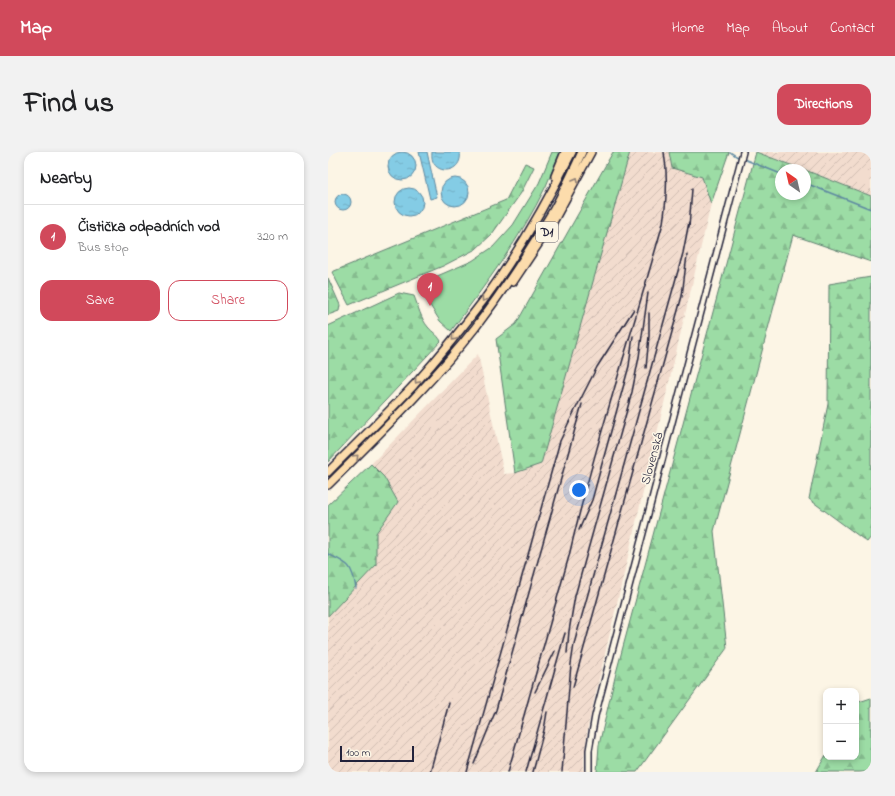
<!DOCTYPE html>
<html lang="en">
<head>
<meta charset="utf-8">
<style>
	body { margin:0; font-family:"Indie Flower",sans-serif; background:#f2f2f2; color:#202124 }
	.controls { position:absolute; right:12px; bottom:12px; display:grid; overflow:hidden; border-radius:8px; box-shadow:0 2px 6px #0003 }
	.controls button { width:36px; height:36px; display:grid; place-items:center; padding:0; border:0; border-bottom:1px solid #e0e0e0; background:#fff; color:#202124; font:20px sans-serif }
	.compass { position:absolute; left:447px; top:12px; width:36px; height:36px; border-radius:50%; background:#fff; box-shadow:0 2px 6px #0003; rotate:326deg }
	.scale { position:absolute; left:12px; bottom:10px; width:74px; box-sizing:border-box; padding-left:4px; border:2px solid #22223b; border-top:0; font-size:11px; line-height:14px; white-space:nowrap; color:#22223b; -webkit-text-stroke:3px #fcf5e5; paint-order:stroke }
	.you { position:absolute; left:251px; top:338px; width:14px; height:14px; margin:-10px; border:3px solid #fff; border-radius:50%; background:#1a73e8; box-shadow:0 0 0 6px #1a73e833 }
	.badge { display:grid; place-items:center; width:26px; height:26px; border-radius:50%; background:#d1495b; color:#fff; font-size:13px; font-weight:700 }
	.pin { position:absolute; translate:-50% -33px; filter:drop-shadow(0 1px 2px #0008) }
	.pin::after { content:''; position:absolute; top:21px; width:14px; height:12px; background:inherit; clip-path:polygon(0 0,100% 0,50% 100%) }
	.list { margin:0; padding:0; list-style:none }
	h2 { display:flex; justify-content:space-between; align-items:center; height:52px; margin:0; padding:0 16px; font-size:17px }
	h2 small { font-size:13px; font-weight:400; color:#757577 }
	.list li { display:grid; grid-template-columns:26px 1fr auto; gap:12px; align-items:center; box-sizing:border-box; height:64px; padding:0 16px; border-top:1px solid #e0e0e0 }
	.list b { display:block; font-size:15px; white-space:nowrap }
	.list p { margin:0; font-size:13px; white-space:nowrap; color:#757577 }
	.list em { font-size:13px; font-style:normal; color:#757577 }
	.actions { display:flex; gap:8px; padding:12px 16px }
	.actions a { flex:1; padding:9px 0; border:1px solid #d1495b; border-radius:12px; text-align:center; font-size:14px; color:#d1495b }
	.actions .main { background:#d1495b; color:#fff }
	.map { position:relative; flex:none; width:543px; height:620px; overflow:hidden; border-radius:12px }
	header { display:flex; align-items:center; gap:24px; box-sizing:border-box; height:56px; padding:0 20px; background:#d1495b; color:#fff }
	header strong { font-size:19px }
	nav { display:flex; gap:22px; margin-inline-start:auto; font-size:14px }
	.intro { display:flex; align-items:center; justify-content:space-between; box-sizing:border-box; height:96px; padding:0 24px }
	h1 { margin:0; font-size:28px }
	.button { padding:10px 18px; border-radius:12px; background:#d1495b; color:#fff; font-size:14px; font-weight:700 }
	main { display:flex; gap:24px; padding:0 24px }
	aside { flex:1; background:#fff; border-radius:12px; box-shadow:0 2px 6px #0003 }
	.map>svg:first-child { display:block }
</style>
</head>
<body>
<header>
<strong>Map</strong>
<nav><a>Home</a><a>Map</a><a>About</a><a>Contact</a></nav>
</header>
<div class="intro"><h1>Find us</h1><a class="button">Directions</a></div>
<main>
<aside>
<h2>Nearby<small></small></h2>
<ul class="list">
<li><span class="badge">1</span><div><b>Čistička odpadních vod</b><p>Bus stop</p></div><em>320 m</em></li>
</ul>
<div class="actions"><a class="main">Save</a><a>Share</a></div>
</aside>
<div class="map">
<svg width="543" height="620" viewBox="0 0 543 620">
	<defs>
		<pattern id="industrial-furrows" width="10" height="10" patternUnits="userSpaceOnUse"><rect width="10" height="10" fill="#f2dcce"/><path d="M-1 1l2-2M0 10L10 0M9 11l2-2" fill="none" stroke="#cfbcb2"/></pattern>
		<pattern id="forest-firs" width="22" height="20" patternUnits="userSpaceOnUse"><rect width="22" height="20" fill="#9cdca5"/><path d="M5 1l3.5 6h-7zM16 11l3.5 6h-7z" fill="#86bc8f"/></pattern>
		<pattern id="water-ripples" width="26" height="14" patternUnits="userSpaceOnUse"><rect width="26" height="14" fill="#84cce5"/><path d="M2 4q2-2 4 0t4 0M15 11q2-2 4 0t4 0" fill="none" stroke="#72afc5"/></pattern>
	</defs>
	<rect width="100%" height="100%" fill="#fcf5e5"/>
	<filter id="ink" filterUnits="userSpaceOnUse"><feTurbulence type="fractalNoise" baseFrequency=".025" numOctaves="2"/><feDisplacementMap in="SourceGraphic" scale="8" xChannelSelector="R" yChannelSelector="G"/><feConvolveMatrix kernelMatrix="1 2 1 2 8 2 1 2 1" color-interpolation-filters="sRGB"/></filter>
	<g filter="url(#ink)">
		<path fill="url(#industrial-furrows)" d="M302 0H341L344 16 374 25 383 52 260 574 256 605V620H0V464L47 413 48 381 70 350 56 325 43 312 150 202 176 322 187 321 213 312Z
			M430 0H543V44L477 18Z"/>
		<path fill="#9cdca5" stroke="#5f7f70" d="M224 0H232C227 11 223 23 218 34 193 86 157 133 123 179L112 169 96 144V133L100 128 144 109 165 95 185 73 211 31Z"/>
		<path fill="url(#forest-firs)" stroke="#5f7f70" d="M285 0H302L213 312 187 321 168 187 188 172Z
			M341 0H401L383 52 374 25 344 16Z
			M428 0 476 18H453V42H477V18L543 44V110L465 83 386 379 399 496 309 620H269L271 593 288 521Z
			M197 11 206 15 193 41 164 82 148 97 115 114 21 153 4 120 178 48Z
			M543 125V385L539 390 481 347 500 252 501 132Z
			M0 126 12 153 11 159 0 163Z
			M71 141 86 144C90 154 93 167 100 175 105 181 108 181 113 189L0 310V174Z
			M43 312 56 325 70 350 48 381V413L0 464V353Z
			M543 546V620H488L498 603V605H528V551Z"/>
		<path fill="url(#water-ripples)" stroke="#5d88a1" d="M60 14a14 14 0 1 1 28 0a14 14 0 1 1-28 0Z
			M91 0H99L109 45 102 47Z
			M104 0H132C136 23 101 25 104 0Z
			M113 40a14 14 0 1 1 28 0a14 14 0 1 1-28 0Z
			M67 50a14 14 0 1 1 28 0a14 14 0 1 1-28 0Z
			M7 50a8 8 0 1 1 16 0a8 8 0 1 1-16 0Z"/>
		<g fill="none" stroke-linecap="round" stroke-linejoin="round">
			<path stroke="#5d88a1" stroke-width="1.5" d="M402 0 408 4 453 22
				M477 31 543 57
				M0 402C21 412 24 413 28 436"/>
			<g stroke="#22223b" stroke-width="8">
				<path id="minor" d="M261 620V598L267 564 415 0"/>
			</g>
			<g stroke="#22223b" stroke-width="10">
				<path id="highway" d="M227 24 237 0
					M185 130 225 70 263 0
					M0 320C29 291 58 263 86 233 110 206 133 178 155 149 190 102 218 52 244 0
					M0 333C51 282 103 232 147 176 176 138 202 98 226 57 236 39 245 19 254 0"/>
			</g>
			<use href="#minor" stroke="#fcf5e5" stroke-width="5"/>
			<use href="#highway" stroke="#fcdcac" stroke-width="7"/>
			<path stroke="#22223b" stroke-width="1.5" d="M361 75 364 37
				M318 216 321 184V161
				M251 378 264 348 301 214 305 184
				M239 501 241 479 247 444 304 240 311 205 320 141
				M245 535 354 144 359 103
				M207 540 227 499
				M146 612 168 558 254 252
				M102 620 121 551
				M139 620 232 289 240 272 269 215 306 157
				M180 620 241 404C267 292 304 182 335 71 339 46 340 24 336 0
				M198 620 237 481
				M205 620 216 578 219 560
				M234 620 243 512 246 492 355 101 361 70"/>
		</g>
		<defs><path id="oneway-chevron" d="M-2-3.5L2.5 0L-2 3.5" fill="none" stroke-width="1.6" stroke-linecap="round" stroke-linejoin="round"/></defs>
		<g stroke="#8f7f74">
			<use href="#oneway-chevron" transform="translate(248 28) rotate(-61)"/>
			<use href="#oneway-chevron" transform="translate(156 147) rotate(126)"/>
			<use href="#oneway-chevron" transform="translate(126 186) rotate(128)"/>
			<use href="#oneway-chevron" transform="translate(89 229) rotate(131)"/>
			<use href="#oneway-chevron" transform="translate(28 305) rotate(-45)"/>
		</g>
	</g>
	<g text-anchor="middle" stroke-width="3" stroke-linejoin="round" paint-order="stroke">
		<rect fill="#fcf5e5" stroke="#63616e" stroke-width="1" x="208" y="70" width="22" height="20" rx="3"/>
		<g font-size="12" font-weight="bold" fill="#22223b">
			<text x="219" y="84">D1</text>
		</g>
		<g font-size="13" fill="#22223b" stroke="#fcf5e5">
			<text transform="translate(323 306) rotate(-75)" y="5">Slovenská</text>
		</g>
	</g>
</svg>
<div class="controls">
<button>+</button>
<button>−</button>
</div>
<svg class="compass" viewBox="-18 -18 36 36"><path d="M0-13l5 13h-10z" fill="#e53935"/><path d="M0 13l5-13h-10z" fill="#757577"/></svg>
<div class="scale">100 m</div>
<div class="you"></div>
<div class="pin badge" style="left:102px;top:154px">1</div>
</div>
</main>
</body>
</html>
